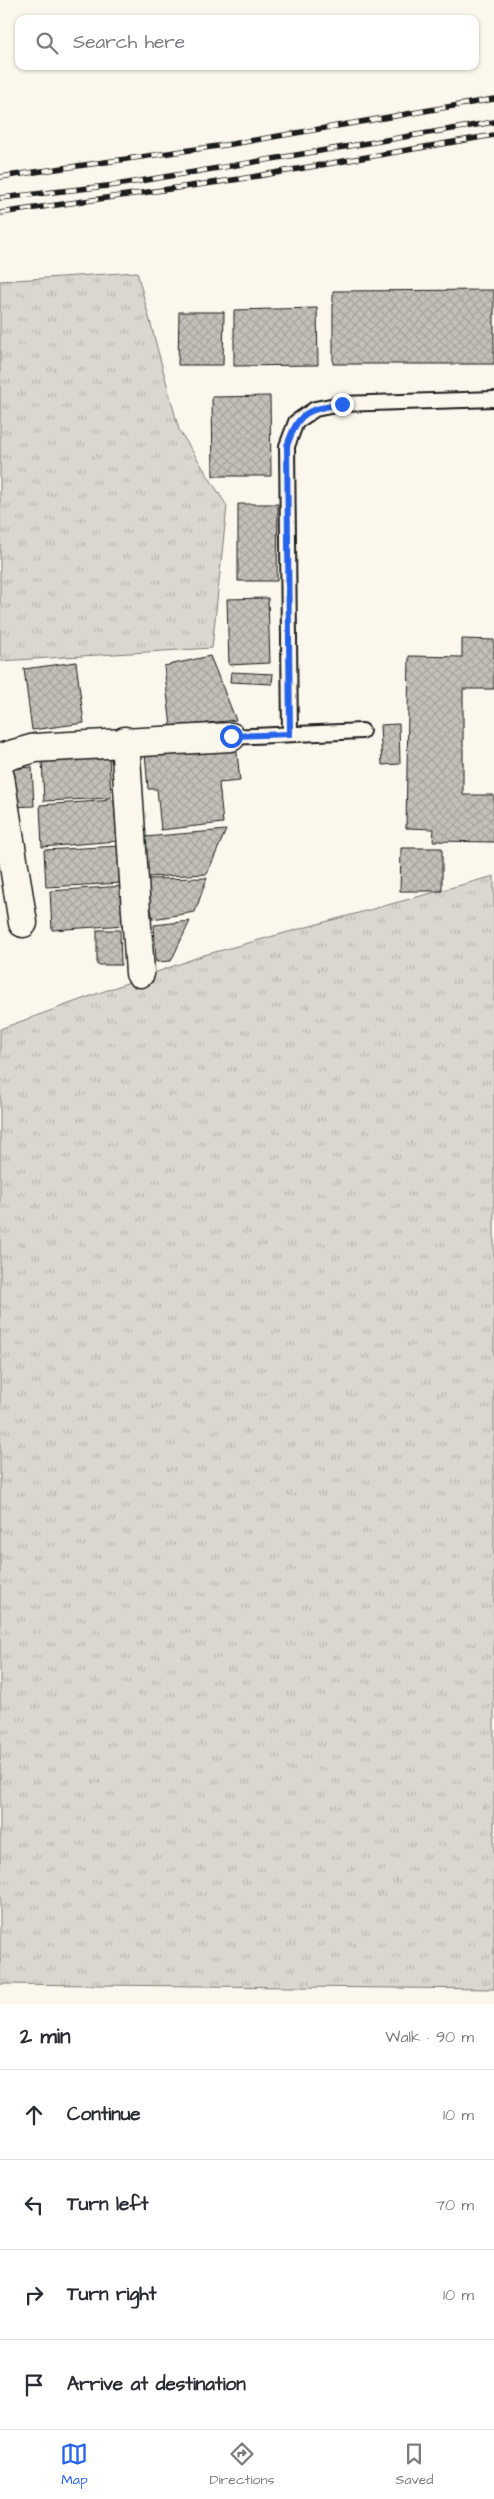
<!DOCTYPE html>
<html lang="en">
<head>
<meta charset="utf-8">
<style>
	body { margin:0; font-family:"Architects Daughter",sans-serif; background:#f7f7f7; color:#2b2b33 }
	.stop { position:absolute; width:15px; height:15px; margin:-11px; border:4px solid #2563eb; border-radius:50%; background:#fff }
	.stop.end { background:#2563eb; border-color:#fff; box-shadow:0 1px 5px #0008 }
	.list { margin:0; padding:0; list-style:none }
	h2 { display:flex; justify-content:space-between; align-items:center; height:65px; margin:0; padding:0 20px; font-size:21px }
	h2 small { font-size:16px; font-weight:400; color:#7c7c81 }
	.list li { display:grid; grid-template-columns:32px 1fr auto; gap:15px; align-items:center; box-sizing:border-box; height:90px; padding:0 20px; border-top:1px solid #e1e1e2 }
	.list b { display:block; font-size:19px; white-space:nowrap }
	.list em { font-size:16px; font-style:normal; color:#7c7c81 }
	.icon { flex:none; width:28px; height:28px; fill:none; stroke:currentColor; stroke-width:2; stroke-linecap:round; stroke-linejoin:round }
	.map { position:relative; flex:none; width:494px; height:2004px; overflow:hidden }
	.search { position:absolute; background:#fff; box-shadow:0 1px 4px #0004; left:15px; right:15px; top:15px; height:55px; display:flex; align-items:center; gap:12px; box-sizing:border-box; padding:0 18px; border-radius:10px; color:#7c7c81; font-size:19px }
	.sheet { height:425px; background:#fff }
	nav { display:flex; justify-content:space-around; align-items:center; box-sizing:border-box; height:70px; border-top:1px solid #e1e1e2; background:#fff; font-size:14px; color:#7c7c81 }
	nav a { display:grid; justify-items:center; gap:2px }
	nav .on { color:#2563eb }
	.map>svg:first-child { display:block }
</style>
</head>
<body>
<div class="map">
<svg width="494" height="2004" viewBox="0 0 494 2004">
	<defs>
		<pattern id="grass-tufts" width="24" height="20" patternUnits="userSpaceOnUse" patternTransform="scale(1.25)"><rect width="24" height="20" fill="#dad7ce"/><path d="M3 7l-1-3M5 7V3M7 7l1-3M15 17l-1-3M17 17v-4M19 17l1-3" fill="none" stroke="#bab8b0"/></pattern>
		<pattern id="building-cross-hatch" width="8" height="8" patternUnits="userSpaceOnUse" patternTransform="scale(1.25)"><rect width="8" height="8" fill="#c3c0b8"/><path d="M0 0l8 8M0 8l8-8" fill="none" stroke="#a7a49e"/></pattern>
	</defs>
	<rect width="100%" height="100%" fill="#fbf7ec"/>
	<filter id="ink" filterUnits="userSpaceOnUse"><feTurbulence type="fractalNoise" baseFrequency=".02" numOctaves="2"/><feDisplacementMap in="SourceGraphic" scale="10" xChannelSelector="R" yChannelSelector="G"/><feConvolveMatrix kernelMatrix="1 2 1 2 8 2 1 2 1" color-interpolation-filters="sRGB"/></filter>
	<g filter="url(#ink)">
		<path fill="url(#grass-tufts)" stroke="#7b7a75" d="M137 272 179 430 227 506 212 648 0 661V281Z
			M494 876V1989L0 1984V1029L204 955Z"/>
		<path fill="url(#building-cross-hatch)" stroke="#1c1c1c" d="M494 290V364H333V291Z
			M317 308 318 365 234 366V310Z
			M179 312H224L223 365H178Z
			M270 396 271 476H213L212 397Z
			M238 504H278L277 581H238Z
			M268 598 270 663 229 665 227 599Z
			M462 639 494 640V689H463V795H494V842L433 841 434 829 406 828 409 656 462 657Z
			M210 656 236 720 171 727 164 666Z
			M76 662 84 723 32 730 24 669Z
			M231 672 273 674 272 684 230 682Z
			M399 724 400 764 382 765 380 725Z
			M236 743 240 781 219 783 223 823 161 830 157 789H148L145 753Z
			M109 756 111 798 44 801 42 760Z
			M32 767 34 806 12 807 10 769Z
			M114 800 117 841 42 847 40 805Z
			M226 830 207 874 147 877 145 837Z
			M121 846 123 883 46 887 44 850Z
			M401 848H442V891H400Z
			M207 878 195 912 153 919 144 879Z
			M123 886 125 925 52 930 50 891Z
			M190 921 171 961 156 962 154 925Z
			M97 930H120L121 965H97Z"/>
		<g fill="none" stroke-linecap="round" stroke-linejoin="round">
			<g stroke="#1c1c1c" stroke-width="18">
				<path id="service" d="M290 734 287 446 296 422 315 409 341 404 494 399
					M231 737 362 731"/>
			</g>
			<g stroke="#1c1c1c" stroke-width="31">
				<path id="minor" d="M125 741 140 973
					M0 758 35 748 231 737
					M0 777 23 923"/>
			</g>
			<use href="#service" stroke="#fbf7ec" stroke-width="14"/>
			<use href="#minor" stroke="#fbf7ec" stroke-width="28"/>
			<g stroke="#1c1c1c" stroke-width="5.5">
				<path id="rail" d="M0 177 232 144 494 99
					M0 198 116 185 494 122
					M0 213 240 179 494 135"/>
			</g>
			<use href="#rail" stroke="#fbf7ec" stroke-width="4" stroke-dasharray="11" stroke-linecap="butt"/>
		</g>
	</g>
	<g fill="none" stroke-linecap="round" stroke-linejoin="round" filter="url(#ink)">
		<path stroke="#2563eb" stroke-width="6" d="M231 736 290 734 287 446C299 411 306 410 342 404"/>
	</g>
</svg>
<div class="stop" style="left:231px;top:736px"></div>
<div class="stop end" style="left:342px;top:404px"></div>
<div class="search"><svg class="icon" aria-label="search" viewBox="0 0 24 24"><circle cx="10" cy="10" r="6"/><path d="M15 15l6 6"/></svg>Search here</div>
</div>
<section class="sheet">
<h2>2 min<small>Walk · 90 m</small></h2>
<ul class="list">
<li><svg class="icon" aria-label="ahead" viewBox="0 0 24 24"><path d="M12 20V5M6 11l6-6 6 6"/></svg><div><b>Continue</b></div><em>10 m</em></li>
<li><svg class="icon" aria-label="left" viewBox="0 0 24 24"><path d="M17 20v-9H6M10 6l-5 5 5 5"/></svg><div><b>Turn left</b></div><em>70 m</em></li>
<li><svg class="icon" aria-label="right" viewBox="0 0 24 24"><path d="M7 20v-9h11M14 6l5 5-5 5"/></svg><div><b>Turn right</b></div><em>10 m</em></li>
<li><svg class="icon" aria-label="arrive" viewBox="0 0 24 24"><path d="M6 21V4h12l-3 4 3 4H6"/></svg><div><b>Arrive at destination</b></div></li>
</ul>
</section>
<nav>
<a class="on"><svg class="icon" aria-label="map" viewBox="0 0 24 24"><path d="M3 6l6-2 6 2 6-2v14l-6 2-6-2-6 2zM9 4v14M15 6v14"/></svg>Map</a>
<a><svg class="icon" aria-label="directions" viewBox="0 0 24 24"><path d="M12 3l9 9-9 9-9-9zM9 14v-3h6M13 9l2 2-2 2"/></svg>Directions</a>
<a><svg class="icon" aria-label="saved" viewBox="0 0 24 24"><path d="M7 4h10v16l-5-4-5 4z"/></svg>Saved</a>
</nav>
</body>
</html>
